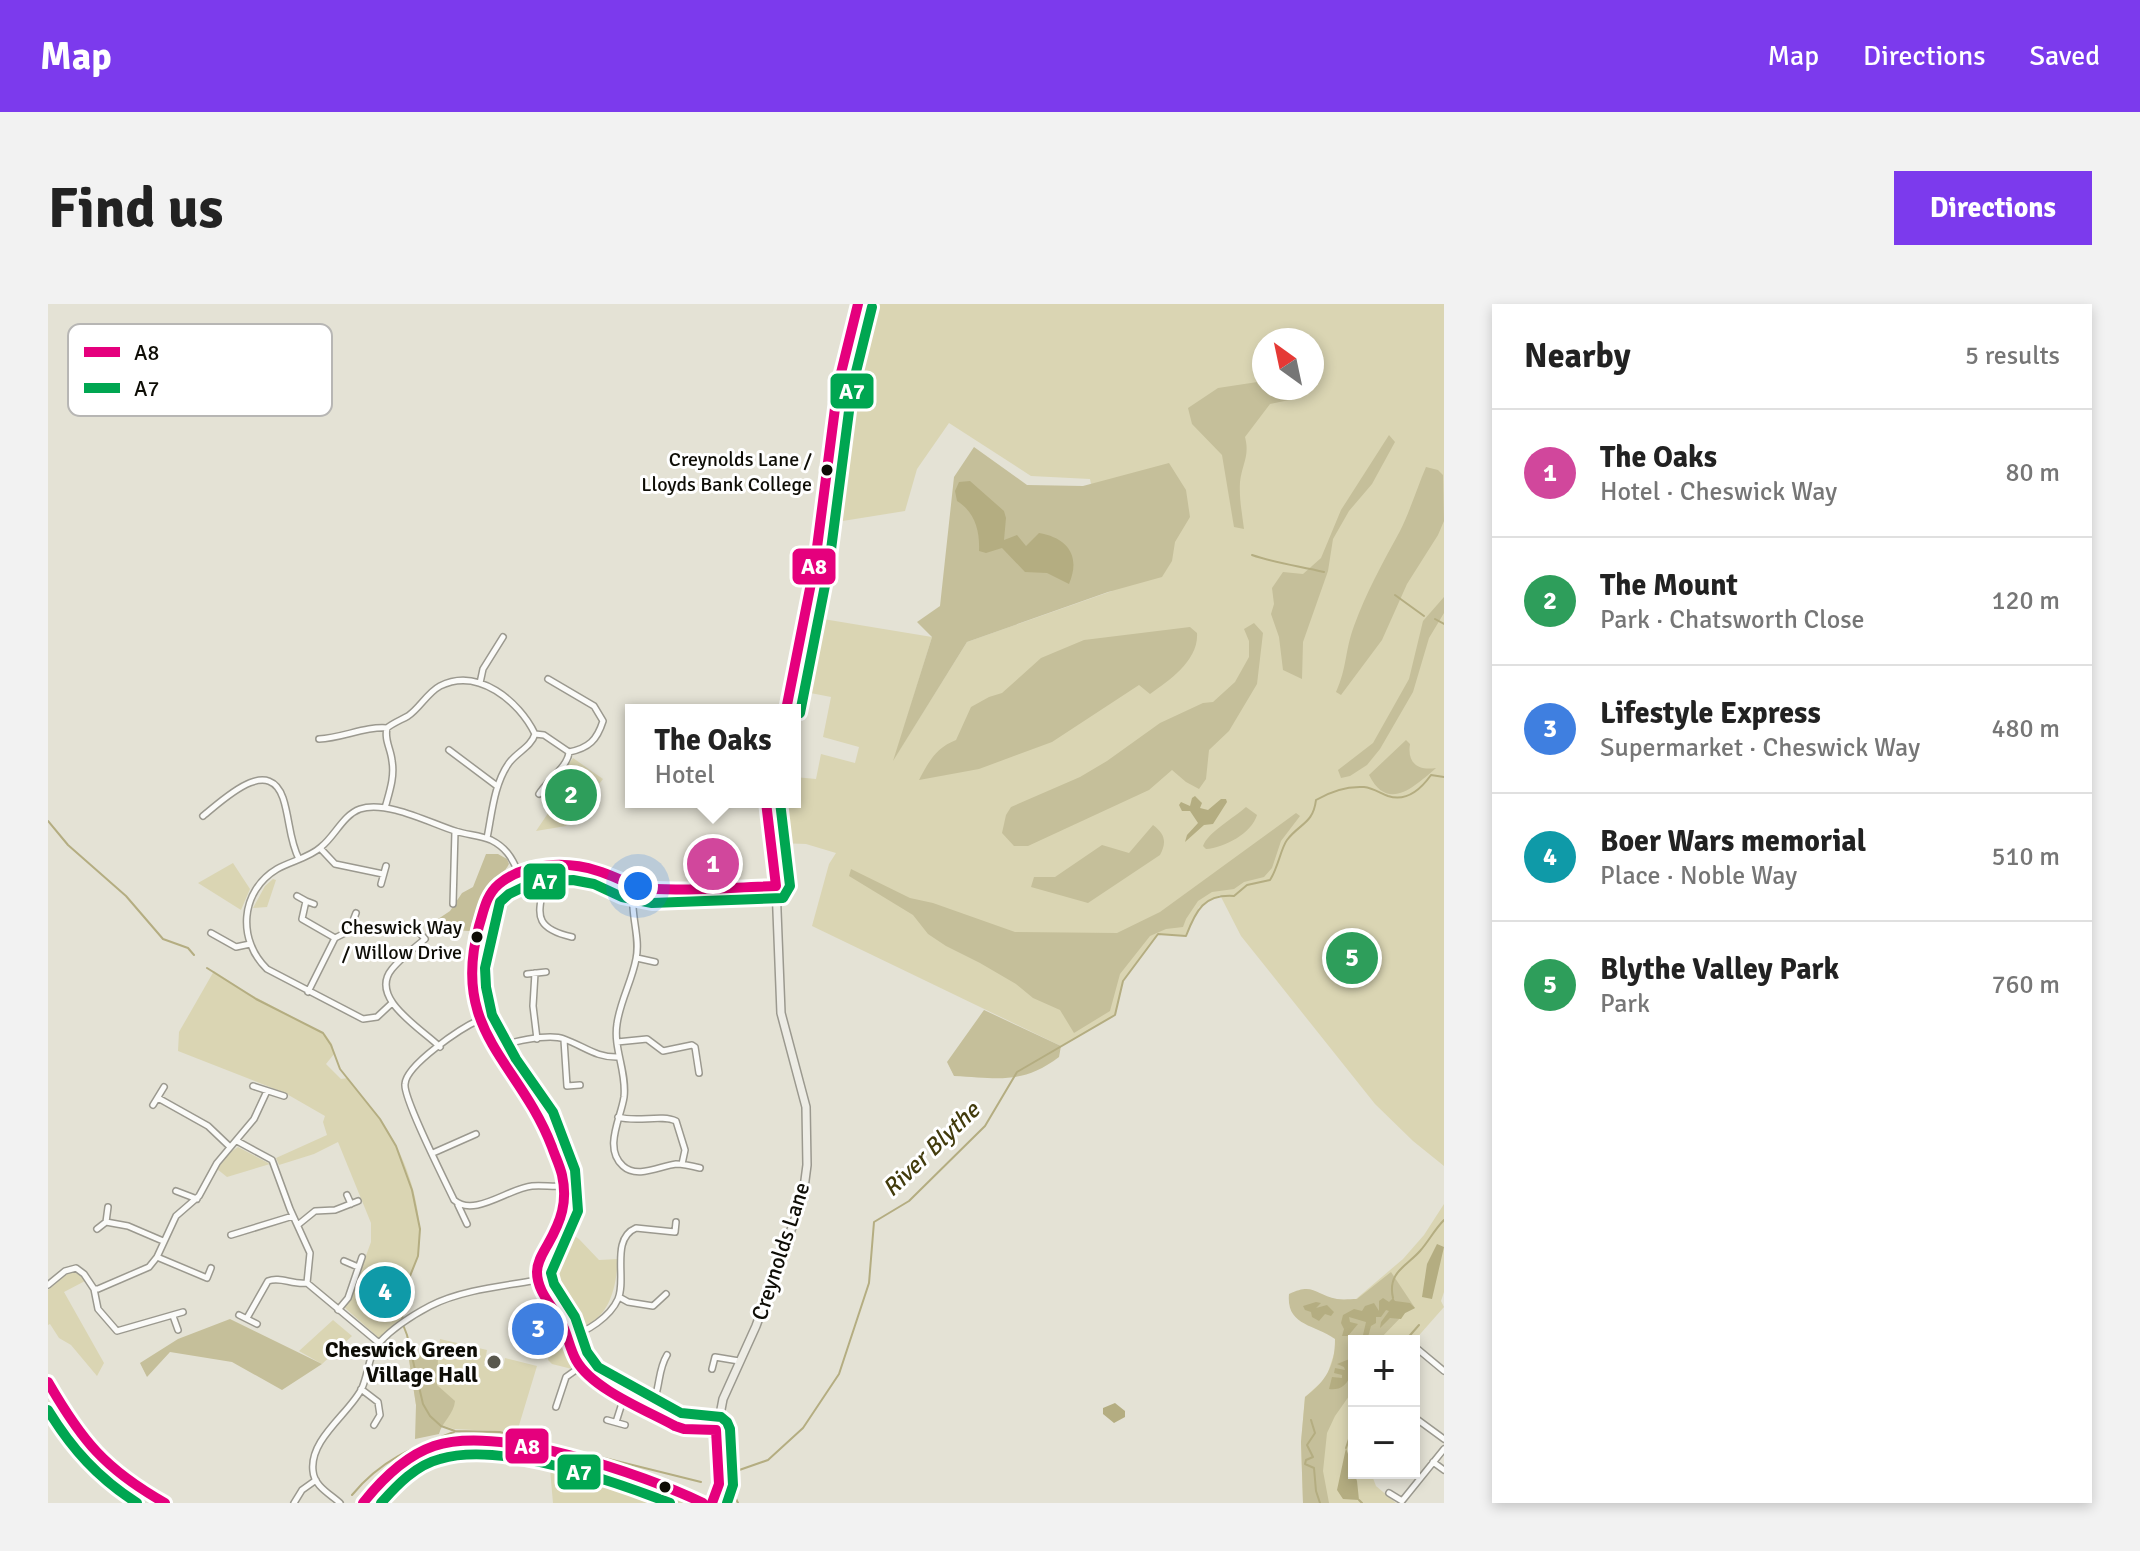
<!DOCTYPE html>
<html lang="en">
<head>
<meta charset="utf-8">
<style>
	body { margin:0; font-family:Signika,sans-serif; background:#f2f2f2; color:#222 }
	.controls { position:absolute; right:24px; bottom:24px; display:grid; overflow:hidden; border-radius:0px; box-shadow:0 4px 12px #0003 }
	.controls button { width:72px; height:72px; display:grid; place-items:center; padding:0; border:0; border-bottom:2px solid #e0e0e0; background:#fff; color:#222; font:40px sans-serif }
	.compass { position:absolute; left:1204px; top:24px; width:72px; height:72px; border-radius:50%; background:#fff; box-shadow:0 4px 12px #0003; rotate:327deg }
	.you { position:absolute; left:590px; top:582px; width:28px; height:28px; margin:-20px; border:6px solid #fff; border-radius:50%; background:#1a73e8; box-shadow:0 0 0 12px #1a73e833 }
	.badge { display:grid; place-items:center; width:52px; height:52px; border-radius:50%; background:#7c3aed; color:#fff; font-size:26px; font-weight:700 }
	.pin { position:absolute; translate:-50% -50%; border:4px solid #fff; box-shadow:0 2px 8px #0006 }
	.popup { position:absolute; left:577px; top:400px; width:176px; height:104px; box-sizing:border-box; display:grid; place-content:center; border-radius:0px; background:#fff; filter:drop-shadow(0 2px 6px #0005); font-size:26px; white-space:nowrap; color:#767676 }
	.popup b { font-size:30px; color:#222 }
	.popup::after { content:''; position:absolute; left:50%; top:100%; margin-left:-16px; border:16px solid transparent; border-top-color:#fff }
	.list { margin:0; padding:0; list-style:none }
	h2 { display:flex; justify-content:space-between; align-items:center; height:104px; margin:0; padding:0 32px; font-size:34px }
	h2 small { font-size:26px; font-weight:400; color:#767676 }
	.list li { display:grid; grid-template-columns:52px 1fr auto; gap:24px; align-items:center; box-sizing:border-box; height:128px; padding:0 32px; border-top:2px solid #e0e0e0 }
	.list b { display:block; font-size:30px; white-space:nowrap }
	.list p { margin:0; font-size:26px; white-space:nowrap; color:#767676 }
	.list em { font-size:26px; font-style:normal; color:#767676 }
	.map { position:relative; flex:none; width:1396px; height:1199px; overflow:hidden; border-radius:0px }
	header { display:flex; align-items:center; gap:48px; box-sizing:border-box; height:112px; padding:0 40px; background:#7c3aed; color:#fff }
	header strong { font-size:38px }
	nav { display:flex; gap:44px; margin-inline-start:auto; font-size:28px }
	.intro { display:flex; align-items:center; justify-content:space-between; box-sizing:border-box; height:192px; padding:0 48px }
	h1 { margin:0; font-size:56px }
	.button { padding:20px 36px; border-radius:0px; background:#7c3aed; color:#fff; font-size:28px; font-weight:700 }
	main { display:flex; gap:48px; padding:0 48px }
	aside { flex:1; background:#fff; border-radius:0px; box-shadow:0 4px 12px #0003 }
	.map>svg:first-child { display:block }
</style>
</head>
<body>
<header>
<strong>Map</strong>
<nav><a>Map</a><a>Directions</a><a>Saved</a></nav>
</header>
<div class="intro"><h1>Find us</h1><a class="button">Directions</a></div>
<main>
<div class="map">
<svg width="1396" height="1199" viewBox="0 0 1396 1199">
	<rect width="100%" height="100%" fill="#e4e2d5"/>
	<path fill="#dad5b3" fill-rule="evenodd" d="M819 0H1396V862L1365 837 1327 800 1193 632 1172 591 1151 603 1138 632 1110 630 1075 677 1067 711 1013 742 764 622 781 560 788 549 758 540 732 539 727 498H747V473L768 475 773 450 807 459 811 443 775 433 783 393 747 386 763 313 884 333 847 453 919 338 1064 287 1042 175 983 172 901 119 869 165 857 207 776 220 800 68ZM1216 36H1264V84H1216Z
		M525 454 555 475 518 522 488 527 507 499 501 486Z
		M185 559 202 585 193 606 150 579Z
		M225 575 228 576 219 603 205 604 217 582Z
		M166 667 196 687 277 730 284 740 286 750 278 760 293 775 300 774C311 789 324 803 334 818 358 852 376 905 371 946 369 961 359 973 356 987 354 997 355 1008 354 1018L331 1034 296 1003 301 998 323 938V919L290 838 266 850 231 861 228 854 279 831 275 818 277 812 237 789 130 747 131 728Z
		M190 843 222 860 179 873 169 865 181 849Z
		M1396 900V988L1393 997 1396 1003 1366 1037H1306V1169H1323L1328 1182 1348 1199H1255L1253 1138 1257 1093 1278 1074 1287 1047V1026L1308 995 1355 955 1376 931Z
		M516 925 531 935 551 956 570 955C568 986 561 1018 526 1026L523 1024V1014L514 1002 510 1004C486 969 492 958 516 925Z
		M21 968 33 970 37 977 16 988 56 1059 49 1072 23 1041 11 1034 2 1020 0 1021V986Z
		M285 1016 304 1032 274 1060 251 1047Z
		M509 1030 513 1038H517L526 1059 524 1065 504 1060 500 1056 501 1049 510 1046Z
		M392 1035 439 1046 436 1062 455 1065 457 1054 489 1062 469 1128 406 1125 393 1121 368 1101 360 1049 390 1054Z
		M501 1154 591 1179 639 1199H505Z"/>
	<path fill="#c5bf9a" d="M1216 77V84H1260V87L1246 95 1222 100 1197 133C1202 152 1194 160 1192 178 1191 194 1194 209 1196 225L1186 223 1174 151 1144 120 1140 104 1170 84Z
		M1341 131 1347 138 1324 180 1301 207 1285 235 1280 267 1255 338 1254 375 1235 366 1231 333 1223 310 1226 300 1224 284 1235 268 1255 270 1273 254 1293 206Z
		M926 143 979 181 1035 182 1121 159 1138 186 1142 213 1127 238 1124 257 1114 273 1060 288 919 338 845 457 884 333 869 318 892 302 906 173Z
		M1378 163 1390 166 1395 171 1396 217 1390 231 1359 280 1334 336 1293 391 1288 388C1299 364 1297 346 1306 322 1318 289 1335 258 1352 227 1362 207 1369 184 1378 163Z
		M1396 293V309L1381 334 1365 388 1332 445 1319 461 1302 472 1293 474 1290 466 1325 439 1361 375 1375 317Z
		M1206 319 1215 329 1209 380 1181 427 1161 446 1158 475 1151 485 1138 478 1124 466 1101 486 980 542H966L954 529 958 511 963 503 1032 473 1059 457 1112 419 1155 399 1165 398 1187 378 1201 353V337L1196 325Z
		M1142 323 1149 329C1151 356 1121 377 1102 390L1091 381 1004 438 931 465 871 476C881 457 888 444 908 436L923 403 941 393 954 389 993 354 1036 336Z
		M1358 436 1362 440C1359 459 1370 467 1388 464 1367 482 1340 509 1321 471Z
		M1198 503 1209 511C1204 529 1176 544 1158 545L1155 542C1160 528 1186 514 1198 503Z
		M1248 509 1252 512 1233 537 1224 564 1216 573 1196 578 1186 585 1164 588 1150 597 1138 615 1135 623 1118 625 1102 632 1072 670 1062 707 1026 729 1012 706 985 694 968 680 932 659 898 642 880 630 865 611 801 572 803 565 862 594 885 599 967 628 1069 629 1112 608Z
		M1105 521C1117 530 1119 538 1112 551L1040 599 983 583 986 573H1007L1054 541 1081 549Z
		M438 550H450L459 555 461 560C457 569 449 571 443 578 432 592 426 610 422 627L402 626 390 631 381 624 387 617 402 607 414 589 425 583Z
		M936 706 1013 742 1011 753C974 781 950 774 906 772L899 758Z
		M1343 968 1367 1004 1357 1009 1330 1037H1306V1085L1287 1112 1279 1129 1275 1167 1281 1199H1255L1253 1138 1257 1093C1278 1077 1287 1062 1287 1035 1266 1020 1238 1022 1241 990 1266 978 1267 991 1289 995 1296 996 1303 995 1309 995Z
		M182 1015 274 1060 234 1086 184 1058 122 1048 99 1073 92 1059 130 1035Z
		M360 1049 390 1054 389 1081 407 1097C406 1110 394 1118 391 1130L367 1135 368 1101Z"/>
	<path fill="#b4ad81" d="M922 177 956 207 958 214 956 236 969 231 978 242 991 229C1020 234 1033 252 1021 280L999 269 977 268 954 244 938 249 931 247C932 227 927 208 909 197L907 187 911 178Z
		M1147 492 1154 499 1152 504 1160 506 1173 495H1178L1179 498 1165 520 1156 521 1137 538 1139 531 1150 519 1142 507H1134L1131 501 1133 498 1142 502 1144 494Z
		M1389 940 1396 943 1384 995 1374 993 1379 960Z
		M1335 994 1341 998 1345 994 1347 997 1362 999 1367 1004 1357 1009 1353 1015 1342 1014 1332 1024 1333 1018 1341 1007 1338 1006 1333 1013H1328V1019L1323 1022 1320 1033 1315 1031 1318 1018 1301 1013 1302 1018 1310 1020 1300 1032H1294L1296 1025 1293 1019 1295 1011 1306 1005 1314 1007 1317 1002 1326 999 1331 1007V997Z
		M1268 998 1273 999 1268 1004 1279 1001 1286 1008 1283 1012 1277 1010 1271 1017 1264 1013 1263 1008 1257 1006 1255 1002Z
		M1306 1050C1306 1067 1301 1088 1281 1085L1284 1073 1294 1074V1071L1286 1069 1287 1064 1297 1066 1296 1063 1289 1060 1304 1054Z
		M1067 1099 1077 1107V1113L1066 1119 1055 1110V1104Z
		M1298 1144 1309 1177 1311 1196 1295 1195 1289 1186Z"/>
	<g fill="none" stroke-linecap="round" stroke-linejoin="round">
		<path stroke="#b4ad81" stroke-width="2" d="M1204 251C1227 259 1251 262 1276 268
			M1347 291 1376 312
			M1387 315 1396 320
			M0 517 20 541 78 592 115 635 140 644 146 651
			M159 664 208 695 275 729 283 741 292 765 332 815 348 842 364 886 372 925 370 952 356 987 354 1018 359 1031 375 1100 382 1112 393 1122 407 1127 452 1128 653 1178
			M1345 994C1339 968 1359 962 1372 947 1381 937 1386 926 1396 916
			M1357 1037 1371 1021
			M1263 1116 1267 1129 1259 1141 1265 1153 1258 1156 1257 1160 1266 1164 1268 1187 1272 1199
			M1298 1144 1306 1120
			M304 1191C334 1155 364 1144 406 1128
			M1311 1196 1314 1199
			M690 1199 677 1171 720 1156 755 1124 791 1070 821 979 826 918 861 897 937 822 969 768 1067 711 1075 677 1110 630 1138 632C1148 606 1156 590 1186 592L1199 581 1222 576C1230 564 1233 544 1239 536 1252 519 1265 520 1268 496 1283 487 1298 482 1316 483 1325 484 1332 489 1340 492 1358 498 1373 485 1383 471L1396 473"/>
		<g stroke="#9b998f" stroke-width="8">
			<path id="street" d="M432 379 435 365 455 333
				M487 430 496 431 521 448C541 444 549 436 555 417L546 402 500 375
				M271 435C294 434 318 422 339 424
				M401 446 449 482
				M491 490C499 476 520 463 521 448
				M337 504C341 489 347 473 344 457 343 445 336 436 339 424 345 419 353 416 360 412 372 404 379 389 392 382 430 363 471 397 487 430 483 443 469 448 461 459 446 480 444 509 439 534
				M155 512C174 497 220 451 235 494 242 515 241 536 251 555
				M272 544 287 560 335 570
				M495 562C500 599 472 621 524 633
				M333 580 338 562
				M586 582C581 610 593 632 588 655 584 677 572 697 569 720 565 744 579 768 576 793 573 814 555 844 575 862 589 875 612 862 628 860 636 860 644 862 652 864
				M249 592 258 597
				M405 600 407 527
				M370 627 377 635C366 644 353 654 344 665 320 694 374 725 392 743
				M163 629 188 643 202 640
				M287 634 301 627 308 609
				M589 654 607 658
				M487 669 485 702 489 735
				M479 670 498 668
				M260 688 287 634 254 615 258 597 266 600
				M344 699 329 713 315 715 219 665C189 636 192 587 229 565 243 557 261 554 273 543 287 532 295 511 312 505 338 496 382 519 407 527 419 531 432 531 443 536 457 543 464 553 470 568
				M431 716C413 724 358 761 357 780 355 794 397 877 406 896 426 914 461 884 484 882 494 881 505 883 516 882
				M516 736 519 782 532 781
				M569 738 599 735 615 747 644 741 647 743 651 769
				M446 746C458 738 501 729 516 735 536 742 548 754 571 753
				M205 782 236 792
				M110 794 160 822 181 842
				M105 801 116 783
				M570 813C589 819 613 810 628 817L637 846 634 860
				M189 837 224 856 242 905 262 949 259 979 331 1039
				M385 849 428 830
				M128 887 149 895
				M299 891 303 900
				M410 901 419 920
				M58 918 80 922 115 937
				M251 920 267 907 287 906 310 897
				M49 925 58 918 60 903
				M183 931 245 912
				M109 953 159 974 163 964
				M296 957 310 963
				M0 981 17 967 28 964 36 970 46 985H50L101 963 109 953 128 912 151 892 169 859 206 815 219 787
				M46 985 50 1005 69 1027 135 1008
				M571 993 580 998 605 1002 618 990
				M290 1006 300 994 314 953
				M191 1011 209 1020
				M125 1012 130 1026
				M199 1014 220 977C232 972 244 981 259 979
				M520 1033C539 1028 562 1013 570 995 579 975 562 935 588 924L627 928 628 918
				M1366 1042 1396 1067
				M664 1065 667 1053 691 1057
				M313 1085 330 1098 332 1111 326 1121
				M508 1103 518 1073 532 1063
				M600 1107C614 1087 608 1069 619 1051
				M1366 1113 1396 1135
				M559 1116 577 1121
				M568 1118 576 1093
				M668 1126C656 1125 643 1127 632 1124 616 1119 604 1108 590 1100 573 1091 551 1086 538 1070 524 1055 522 1034 512 1016 504 1000 489 987 489 967 489 957 495 948 500 940 514 917 520 897 514 871 491 774 399 735 430 621 435 604 440 586 456 575 483 558 520 557 550 567 568 574 582 582 601 584 613 585 625 583 637 583 668 583 698 582 728 582
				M1385 1158 1396 1166
				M1341 1189 1354 1197 1396 1145
				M246 1199 254 1186 268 1176
				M292 1199C282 1190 266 1182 265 1167 261 1135 302 1109 314 1084 321 1068 320 1051 332 1038 345 1024 365 1011 382 1002 413 986 455 982 490 976"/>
		</g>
		<g stroke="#9b998f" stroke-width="10">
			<path id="secondary" d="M738 406 767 259 790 81 810 0
				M0 1078C35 1140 53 1165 117 1199
				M315 1199C334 1174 360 1149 391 1140 448 1124 602 1170 655 1199
				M664 1199 671 1187 667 1137 675 1095 708 1022 747 915 756 884 759 861 758 803 733 709 728 582 718 498"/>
		</g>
		<use href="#street" stroke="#fbfbf9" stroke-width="5"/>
		<use href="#secondary" stroke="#edece5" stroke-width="7"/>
		<g stroke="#fff" stroke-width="16">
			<path id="bus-1" d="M738 406 767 259 790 81 810 0
				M0 1078C34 1137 57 1165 117 1199
				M315 1199C334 1175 357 1152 386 1142 450 1120 595 1170 655 1199
				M664 1199 671 1180 668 1126 636 1125 627 1122C598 1106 544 1085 528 1056 522 1045 520 1033 515 1022 507 1004 489 989 489 968 489 958 495 949 500 940 513 917 520 898 514 871 512 862 507 852 504 843 471 757 402 728 431 622 436 606 438 591 451 580 478 558 519 557 550 567 570 573 585 584 607 585 647 587 688 583 728 582L718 498"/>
		</g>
		<g stroke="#fff" stroke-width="16">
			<path id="bus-2" d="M752 409 781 261 804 84 824 3
				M0 1106C24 1145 50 1174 89 1199
				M333 1199C349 1181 368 1161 392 1155 452 1137 565 1177 622 1199
				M679 1199 685 1181 682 1125 679 1118 673 1113 633 1109 550 1063 539 1048 527 1013 506 980 503 969 530 907 527 866 505 808 468 755 444 711 438 683 437 664 452 598 461 590 486 578 525 576 546 580 574 593 604 599 735 594 742 582 732 498"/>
		</g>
		<use href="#bus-1" stroke="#e5007d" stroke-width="10"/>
		<use href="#bus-2" stroke="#00a651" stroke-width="10"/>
	</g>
	<g fill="#0e0d06" stroke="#fff" stroke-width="3">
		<circle cx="779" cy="166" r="7"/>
		<circle cx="429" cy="633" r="7"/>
		<circle cx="617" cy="1183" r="7"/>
	</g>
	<circle fill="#59584e" stroke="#fff" stroke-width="3" cx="446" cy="1058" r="8"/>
	<g text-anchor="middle" stroke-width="6" stroke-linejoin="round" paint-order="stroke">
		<g font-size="20" fill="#0e0d06" stroke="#fff" text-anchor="end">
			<text x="764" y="162">Creynolds Lane /<tspan x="764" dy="25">Lloyds Bank College</tspan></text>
			<text x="414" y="630">Cheswick Way<tspan x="414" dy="25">/ Willow Drive</tspan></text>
		</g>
		<g font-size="22" fill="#0e0d06" stroke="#fff">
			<text transform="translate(732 947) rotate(-72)" y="8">Creynolds Lane</text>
		</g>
		<g font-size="22" font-weight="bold" fill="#0e0d06" stroke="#fff" text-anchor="end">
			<text x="430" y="1053">Cheswick Green<tspan x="430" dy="25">Village Hall</tspan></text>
		</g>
		<g font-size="24" font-style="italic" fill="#423b0c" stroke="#fff">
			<text transform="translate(883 845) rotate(-44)" y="8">River Blythe</text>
		</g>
	</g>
	<rect x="20" y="20" width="264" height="92" rx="12" fill="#fff" stroke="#b7b6b4" stroke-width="2"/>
	<rect x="36" y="43" width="36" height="10" fill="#e5007d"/>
	<rect x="36" y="79" width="36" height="10" fill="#00a651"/>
	<g font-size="22" fill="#0e0d06">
		<text x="86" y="56">A8</text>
		<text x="86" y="92">A7</text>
	</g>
	<g stroke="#fff" stroke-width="3">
		<rect x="781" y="68" width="46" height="38" rx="8" fill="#00a651"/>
		<rect x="743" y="243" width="46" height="39" rx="8" fill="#e5007d"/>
		<rect x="474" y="558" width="45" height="39" rx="8" fill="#00a651"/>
		<rect x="456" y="1123" width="46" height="38" rx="8" fill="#e5007d"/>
		<rect x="508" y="1149" width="46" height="38" rx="8" fill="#00a651"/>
	</g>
	<g font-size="22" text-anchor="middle" font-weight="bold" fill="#fff">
		<text x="804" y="95">A7</text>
		<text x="766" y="270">A8</text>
		<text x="497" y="585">A7</text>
		<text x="479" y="1150">A8</text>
		<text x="531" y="1176">A7</text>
	</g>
</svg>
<div class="controls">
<button>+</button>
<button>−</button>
</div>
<svg class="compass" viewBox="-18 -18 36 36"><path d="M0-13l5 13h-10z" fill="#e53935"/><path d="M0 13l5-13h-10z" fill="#767676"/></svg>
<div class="you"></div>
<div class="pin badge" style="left:665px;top:560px;background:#d1479c">1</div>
<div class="popup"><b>The Oaks</b>Hotel</div>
<div class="pin badge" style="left:523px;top:491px;background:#2e9e5b">2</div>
<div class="pin badge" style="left:490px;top:1025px;background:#3f7fe0">3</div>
<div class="pin badge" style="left:337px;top:988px;background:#0f9aa8">4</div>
<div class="pin badge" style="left:1304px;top:654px;background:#2e9e5b">5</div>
</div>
<aside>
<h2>Nearby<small>5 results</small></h2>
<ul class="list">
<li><span class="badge" style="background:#d1479c">1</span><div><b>The Oaks</b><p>Hotel · Cheswick Way</p></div><em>80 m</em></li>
<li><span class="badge" style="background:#2e9e5b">2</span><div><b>The Mount</b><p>Park · Chatsworth Close</p></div><em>120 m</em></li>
<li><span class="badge" style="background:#3f7fe0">3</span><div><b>Lifestyle Express</b><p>Supermarket · Cheswick Way</p></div><em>480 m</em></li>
<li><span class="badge" style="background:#0f9aa8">4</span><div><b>Boer Wars memorial</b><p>Place · Noble Way</p></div><em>510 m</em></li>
<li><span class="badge" style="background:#2e9e5b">5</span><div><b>Blythe Valley Park</b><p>Park</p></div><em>760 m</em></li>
</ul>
</aside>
</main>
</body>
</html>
